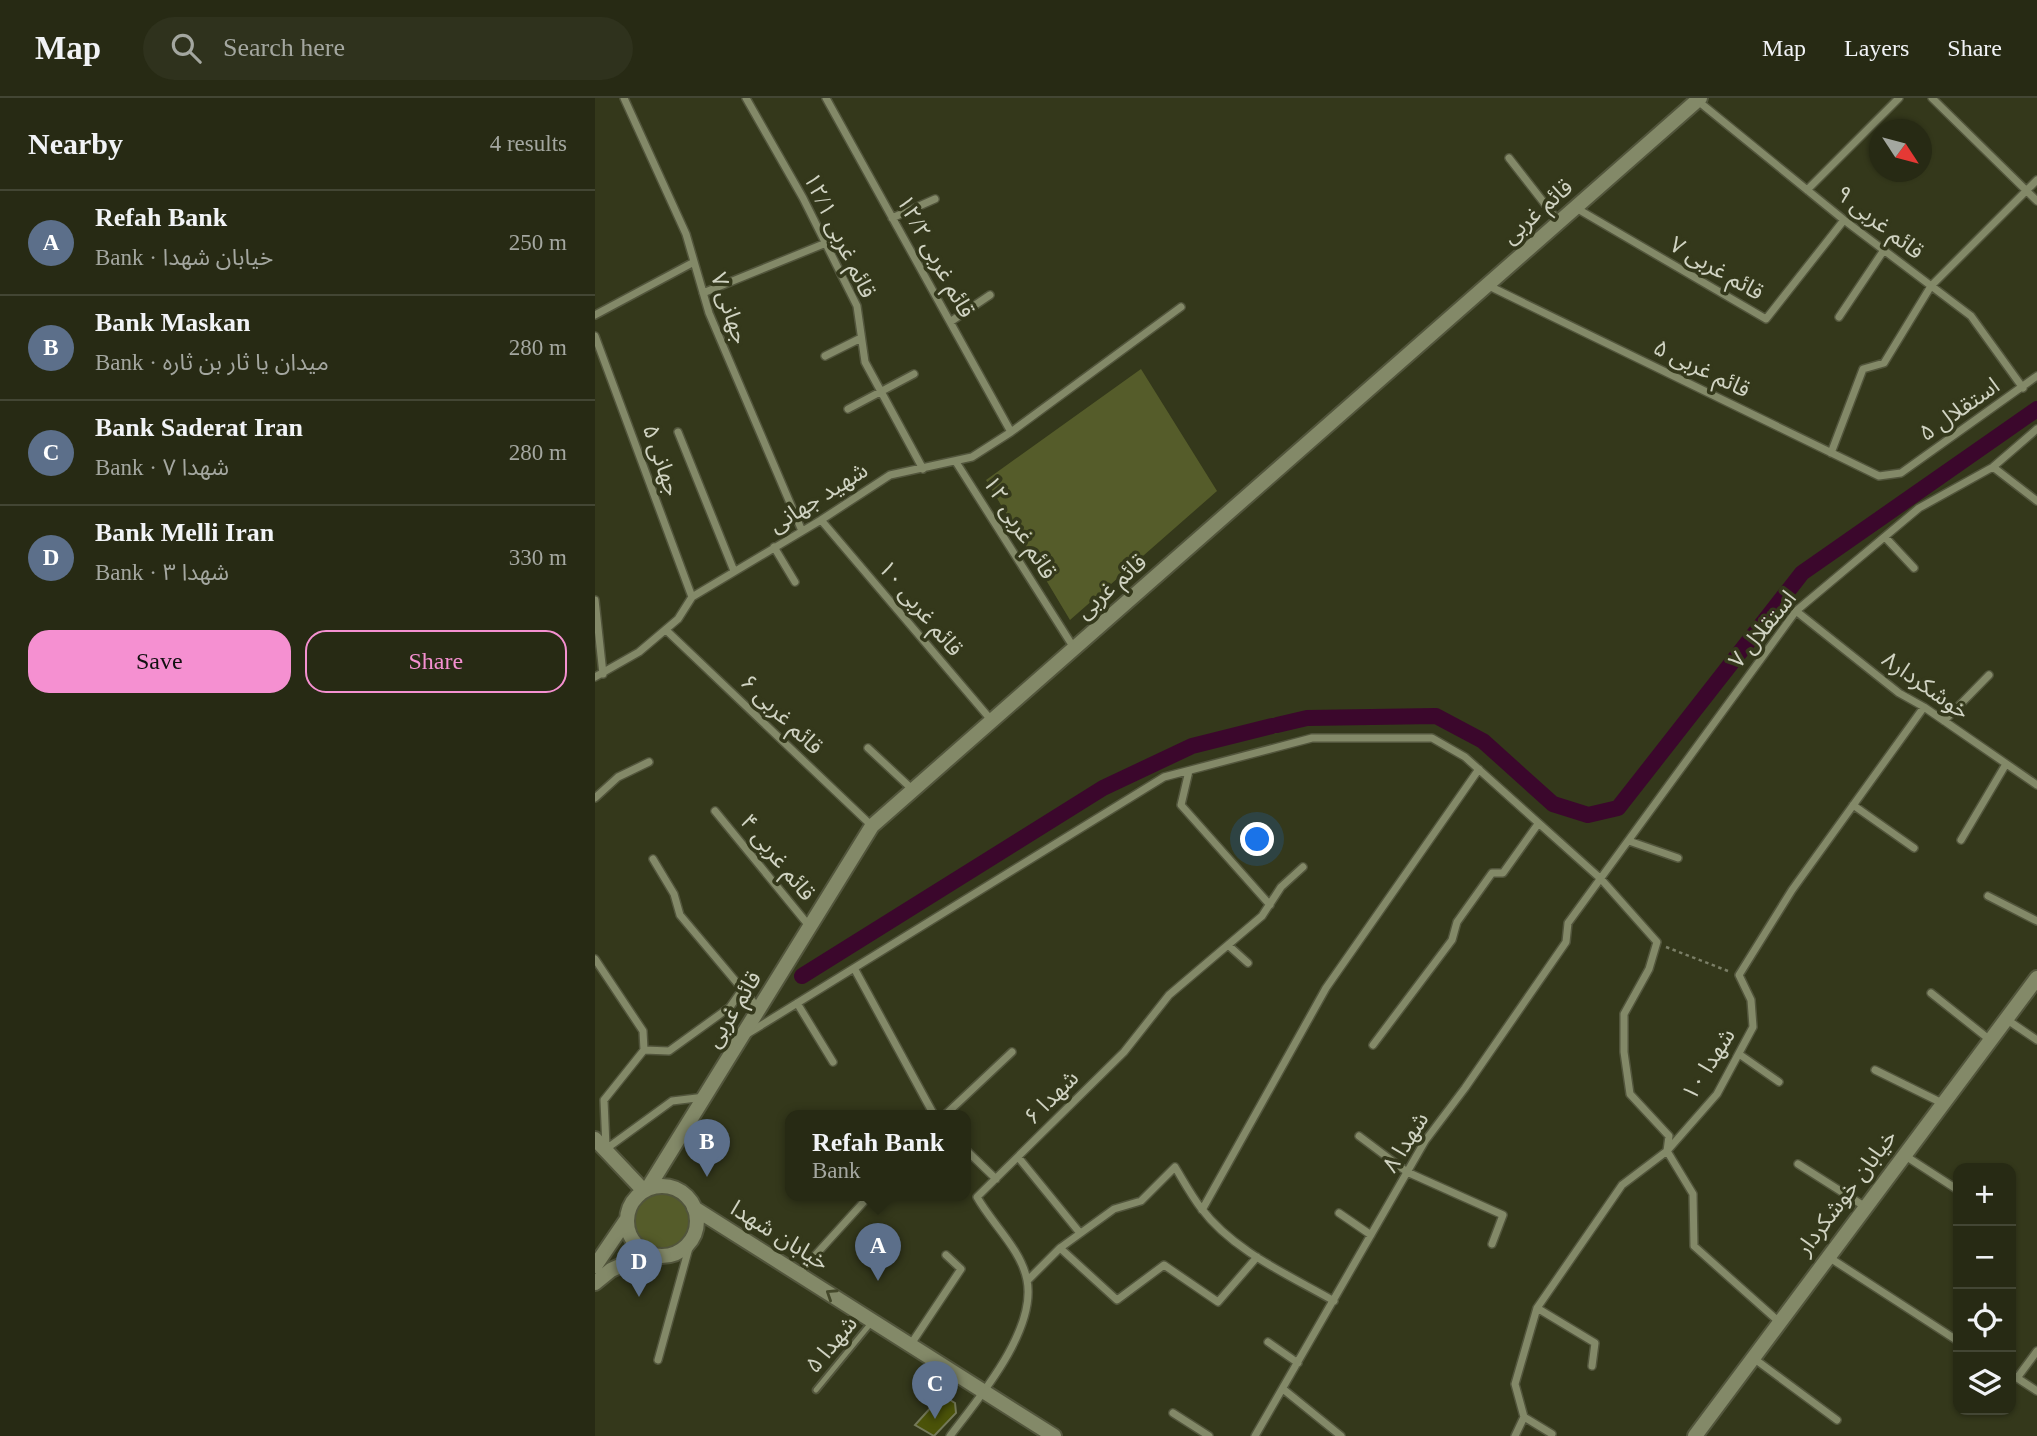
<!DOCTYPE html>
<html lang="en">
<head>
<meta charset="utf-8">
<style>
	body { margin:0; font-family:"Times New Roman","Noto Sans Arabic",serif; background:#2f321d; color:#f1f3f6 }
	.controls { position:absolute; right:21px; bottom:21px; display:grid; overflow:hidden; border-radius:14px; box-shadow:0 2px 5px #0004 }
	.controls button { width:63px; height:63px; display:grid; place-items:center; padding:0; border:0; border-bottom:2px solid #434634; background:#272a14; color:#f1f3f6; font:35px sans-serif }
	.compass { position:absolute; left:1274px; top:21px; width:63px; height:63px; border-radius:50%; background:#272a14; box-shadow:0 2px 5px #0004; rotate:126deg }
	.you { position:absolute; left:663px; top:742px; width:24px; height:24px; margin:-18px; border:5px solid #fff; border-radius:50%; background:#1a73e8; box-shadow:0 0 0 10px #1a73e833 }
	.badge { display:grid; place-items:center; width:46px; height:46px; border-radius:50%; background:#f590d1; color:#fff; font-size:23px; font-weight:700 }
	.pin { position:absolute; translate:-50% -58px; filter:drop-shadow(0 2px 4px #0008) }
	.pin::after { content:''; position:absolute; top:37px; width:24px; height:21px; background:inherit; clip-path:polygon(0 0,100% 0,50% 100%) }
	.popup { position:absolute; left:190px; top:1012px; width:186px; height:91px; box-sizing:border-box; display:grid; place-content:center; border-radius:14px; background:#272a14; filter:drop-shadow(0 2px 5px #0005); font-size:23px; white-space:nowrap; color:#a4a7a0 }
	.popup b { font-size:26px; color:#f1f3f6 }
	.popup::after { content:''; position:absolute; left:50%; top:100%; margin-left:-14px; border:14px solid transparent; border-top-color:#272a14 }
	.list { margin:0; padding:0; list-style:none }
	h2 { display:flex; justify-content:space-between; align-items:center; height:91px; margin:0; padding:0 28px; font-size:30px }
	h2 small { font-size:23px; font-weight:400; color:#a4a7a0 }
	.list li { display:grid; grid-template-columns:46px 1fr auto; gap:21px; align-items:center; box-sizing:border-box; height:105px; padding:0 28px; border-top:2px solid #434634 }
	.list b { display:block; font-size:26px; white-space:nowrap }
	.list p { margin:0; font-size:23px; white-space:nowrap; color:#a4a7a0 }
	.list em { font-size:23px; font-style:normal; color:#a4a7a0 }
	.actions { display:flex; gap:14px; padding:21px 28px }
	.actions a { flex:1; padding:16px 0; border:2px solid #f590d1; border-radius:21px; text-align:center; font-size:24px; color:#f590d1 }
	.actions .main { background:#f590d1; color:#111 }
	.icon { flex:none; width:38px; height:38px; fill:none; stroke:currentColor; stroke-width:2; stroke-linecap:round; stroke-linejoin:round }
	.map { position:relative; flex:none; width:1442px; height:1338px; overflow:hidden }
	header { display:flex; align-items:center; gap:42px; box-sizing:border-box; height:98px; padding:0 35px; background:#272a14; border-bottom:2px solid #434634 }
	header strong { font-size:33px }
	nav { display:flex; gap:38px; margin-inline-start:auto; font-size:24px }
	.search { width:490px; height:63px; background:#2f321d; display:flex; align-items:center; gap:18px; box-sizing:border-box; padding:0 24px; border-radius:38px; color:#a4a7a0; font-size:26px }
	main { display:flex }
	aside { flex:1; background:#272a14 }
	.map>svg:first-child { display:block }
</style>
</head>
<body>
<header>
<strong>Map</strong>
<div class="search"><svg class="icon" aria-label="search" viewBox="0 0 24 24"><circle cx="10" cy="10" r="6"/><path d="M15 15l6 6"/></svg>Search here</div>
<nav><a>Map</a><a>Layers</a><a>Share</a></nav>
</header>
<main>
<aside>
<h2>Nearby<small>4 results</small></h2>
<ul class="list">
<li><span class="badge" style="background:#5c6f8a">A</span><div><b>Refah Bank</b><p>Bank · خیابان شهدا</p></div><em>250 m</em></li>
<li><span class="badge" style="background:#5c6f8a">B</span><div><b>Bank Maskan</b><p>Bank · میدان یا ثار بن ثاره</p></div><em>280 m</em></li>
<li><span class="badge" style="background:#5c6f8a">C</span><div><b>Bank Saderat Iran</b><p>Bank · شهدا ۷</p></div><em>280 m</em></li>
<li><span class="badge" style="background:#5c6f8a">D</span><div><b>Bank Melli Iran</b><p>Bank · شهدا ۳</p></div><em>330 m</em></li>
</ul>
<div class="actions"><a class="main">Save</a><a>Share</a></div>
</aside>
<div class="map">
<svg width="1442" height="1338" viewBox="0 0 1442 1338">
	<rect width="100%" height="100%" fill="#34381b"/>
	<path fill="#555c2a" d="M546 271 622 393 475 522 391 382Z
		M36 1123a30 30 0 1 1 60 0a30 30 0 1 1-60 0Z"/>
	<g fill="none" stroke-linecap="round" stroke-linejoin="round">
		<path stroke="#3b072c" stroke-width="16" d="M682 627 712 620 841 618 888 643 958 706 993 717 1023 710 1207 475 1442 311
			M207 878 508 690 597 648 677 628"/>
	</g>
	<path fill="#4b5309" stroke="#747959" stroke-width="2" d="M347 1297 360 1305 361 1315 339 1338 320 1327Z"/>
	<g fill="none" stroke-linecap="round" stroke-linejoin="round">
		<g stroke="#52553c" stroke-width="9">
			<path id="lane" d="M221 1292 276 1225"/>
		</g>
		<g stroke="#52553c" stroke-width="10">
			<path id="street" d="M29 0 91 136 114 215 207 433
				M151 0 208 100 262 208 270 264 328 371
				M231 0 416 334
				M1337 0 1442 103
				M1103 3 1249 122 1376 218 1428 290
				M914 60 964 124
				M1212 92 1304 0
				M981 110 1171 221 1249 122
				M297 120 340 101
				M892 187 1284 378 1306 375 1442 278
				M108 195 231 145
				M0 217 99 164
				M1244 219 1289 152
				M355 224 395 197
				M0 238 97 499
				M230 258 266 240
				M253 311 319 276
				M83 334 139 473
				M1236 355 1268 271 1289 265 1336 188 1442 82
				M361 364 479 550
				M1398 369 1442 403
				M226 422 397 623
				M1290 439 1319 470
				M179 449 200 484
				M0 502 8 576
				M1201 513 1304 595 1329 609 1442 687
				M71 532 277 728
				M0 579 44 554 83 521 97 499 226 422 295 377 377 359 416 334 586 209
				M1349 623 1394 577
				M273 650 318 692
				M594 673 586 707 675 807
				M0 700 23 679 54 664
				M1258 707 1319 750
				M120 713 215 829
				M1366 742 1411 666
				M1034 743 1083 760
				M58 761 79 796 85 817 164 911
				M1393 798 1442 823
				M633 847 653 865
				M0 861 48 933 49 952 9 1002 11 1049
				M259 870 339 1017
				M1336 895 1395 942
				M202 905 238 964
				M1411 921 1442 942
				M152 936 569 679 717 640H837L870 659 1006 781 1062 844 1054 871 1029 916V954L1035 996 1074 1038 1072 1053 1098 1096 1099 1148 1183 1223
				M778 947 857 842 862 824 897 775H908L943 726
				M49 952 74 953 135 909 147 892
				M1144 956 1184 984
				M1280 972 1347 1005
				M350 1017 417 954
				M764 1038 812 1074 908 1117 897 1146
				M11 1051 77 1003 110 999
				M370 1051 401 1081
				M1309 1057 1363 1092
				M423 1059 485 1135
				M1203 1066 1269 1108
				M607 1112 731 890 884 671
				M744 1115 776 1137
				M465 1150 522 1202 569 1167 623 1204 662 1159
				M1232 1158 1363 1243
				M204 1175 275 1097
				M433 1182 465 1150 519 1111 546 1103 580 1069C588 1082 596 1097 606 1110 638 1153 694 1177 739 1203
				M942 1210 1000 1245 997 1268
				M673 1244 703 1265
				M316 1246 366 1171 351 1157
				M1157 1259 1242 1322
				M63 1262 97 1139
				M1416 1276 1442 1293
				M1422 1280 1442 1253
				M688 1291 746 1338
				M578 1315 614 1338
				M929 1319 957 1336
				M355 1338C384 1300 442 1232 432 1182 426 1151 397 1126 382 1099L529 954 574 897 667 818 686 789 708 769
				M660 1338 830 1043 870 990 971 844 973 825 1201 513 1324 410 1398 369 1442 331
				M920 1338 929 1319 920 1286 942 1210 1027 1087 1072 1053 1122 996 1158 929 1156 902 1144 877 1197 792 1329 609"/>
		</g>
		<g stroke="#52553c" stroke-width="18">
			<path id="secondary" d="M0 1041 49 1093
				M32 1123a35 35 0 1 1 70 0a35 35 0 1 1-70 0Z
				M53 1090 277 728 1105 0
				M99 1110 459 1338
				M0 1168 32 1121
				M0 1185 16 1172 54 1155
				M1100 1338 1442 880"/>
		</g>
		<path stroke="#7a7e66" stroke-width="2.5" stroke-dasharray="3.5 3.5" stroke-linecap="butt" d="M1071 849 1133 873"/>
		<use href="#lane" stroke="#838968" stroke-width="5"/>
		<use href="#street" stroke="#838968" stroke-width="7"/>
		<use href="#secondary" stroke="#838968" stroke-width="14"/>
	</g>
	<defs><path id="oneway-chevron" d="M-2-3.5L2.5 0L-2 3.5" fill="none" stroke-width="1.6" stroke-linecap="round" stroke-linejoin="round" transform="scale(1.75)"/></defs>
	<use stroke="#44482a" href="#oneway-chevron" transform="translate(236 1196) rotate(-147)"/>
	<g text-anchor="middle" stroke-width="7" stroke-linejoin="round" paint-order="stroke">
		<g font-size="23" fill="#d0d3c2" stroke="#34381b">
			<text transform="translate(942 113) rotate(-41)" y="8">قائم غربی</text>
			<text transform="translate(1285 124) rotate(38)" y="8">قائم غربی ۹</text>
			<text transform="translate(245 137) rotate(64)" y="8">قائم غربی ۱۲/۱</text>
			<text transform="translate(341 158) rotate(61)" y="8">قائم غربی ۱۲/۲</text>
			<text transform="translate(1122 170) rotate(30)" y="8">قائم غربی ۷</text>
			<text transform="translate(135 210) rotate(71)" y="8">جهانی ۷</text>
			<text transform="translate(1107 270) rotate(26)" y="8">قائم غربی ۵</text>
			<text transform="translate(1364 311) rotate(-35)" y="8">استقلال ۵</text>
			<text transform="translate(67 362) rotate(71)" y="8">جهانی ۵</text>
			<text transform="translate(223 399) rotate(-32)" y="8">شهید جهانی</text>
			<text transform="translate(425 429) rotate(58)" y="8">قائم غربی ۱۲</text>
			<text transform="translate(516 488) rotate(-41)" y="8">قائم غربی</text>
			<text transform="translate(326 510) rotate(50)" y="8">قائم غربی ۱۰</text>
			<text transform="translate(1167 531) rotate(-51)" y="8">استقلال ۷</text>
			<text transform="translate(1331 587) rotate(35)" y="8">خوشکردار۸</text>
			<text transform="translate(187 616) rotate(44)" y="8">قائم غربی ۶</text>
			<text transform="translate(183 759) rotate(51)" y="8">قائم غربی ۴</text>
			<text transform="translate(138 911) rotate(-58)" y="8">قائم غربی</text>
			<text transform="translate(1113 966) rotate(-58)" y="8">شهدا ۱۰</text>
			<text transform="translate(456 999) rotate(-45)" y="8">شهدا ۶</text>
			<text transform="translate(810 1044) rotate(-58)" y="8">شهدا ۸</text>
			<text transform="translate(1251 1094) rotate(-53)" y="8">خیابان خوشکردار</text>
			<text transform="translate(185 1137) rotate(32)" y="8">خیابان شهدا</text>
			<text transform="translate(236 1246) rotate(-50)" y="8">شهدا ۵</text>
		</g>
	</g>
</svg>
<div class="controls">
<button>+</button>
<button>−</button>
<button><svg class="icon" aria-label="locate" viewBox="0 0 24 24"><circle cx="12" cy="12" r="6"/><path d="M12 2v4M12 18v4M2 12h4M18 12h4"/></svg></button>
<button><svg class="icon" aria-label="layers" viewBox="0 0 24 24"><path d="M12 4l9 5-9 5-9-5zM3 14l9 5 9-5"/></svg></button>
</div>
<svg class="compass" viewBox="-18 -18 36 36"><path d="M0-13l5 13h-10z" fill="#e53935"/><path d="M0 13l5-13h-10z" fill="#a4a7a0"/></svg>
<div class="you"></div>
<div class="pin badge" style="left:283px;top:1183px;background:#5c6f8a">A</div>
<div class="popup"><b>Refah Bank</b>Bank</div>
<div class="pin badge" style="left:112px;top:1079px;background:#5c6f8a">B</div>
<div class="pin badge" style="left:340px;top:1321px;background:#5c6f8a">C</div>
<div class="pin badge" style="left:44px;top:1199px;background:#5c6f8a">D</div>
</div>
</main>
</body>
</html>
